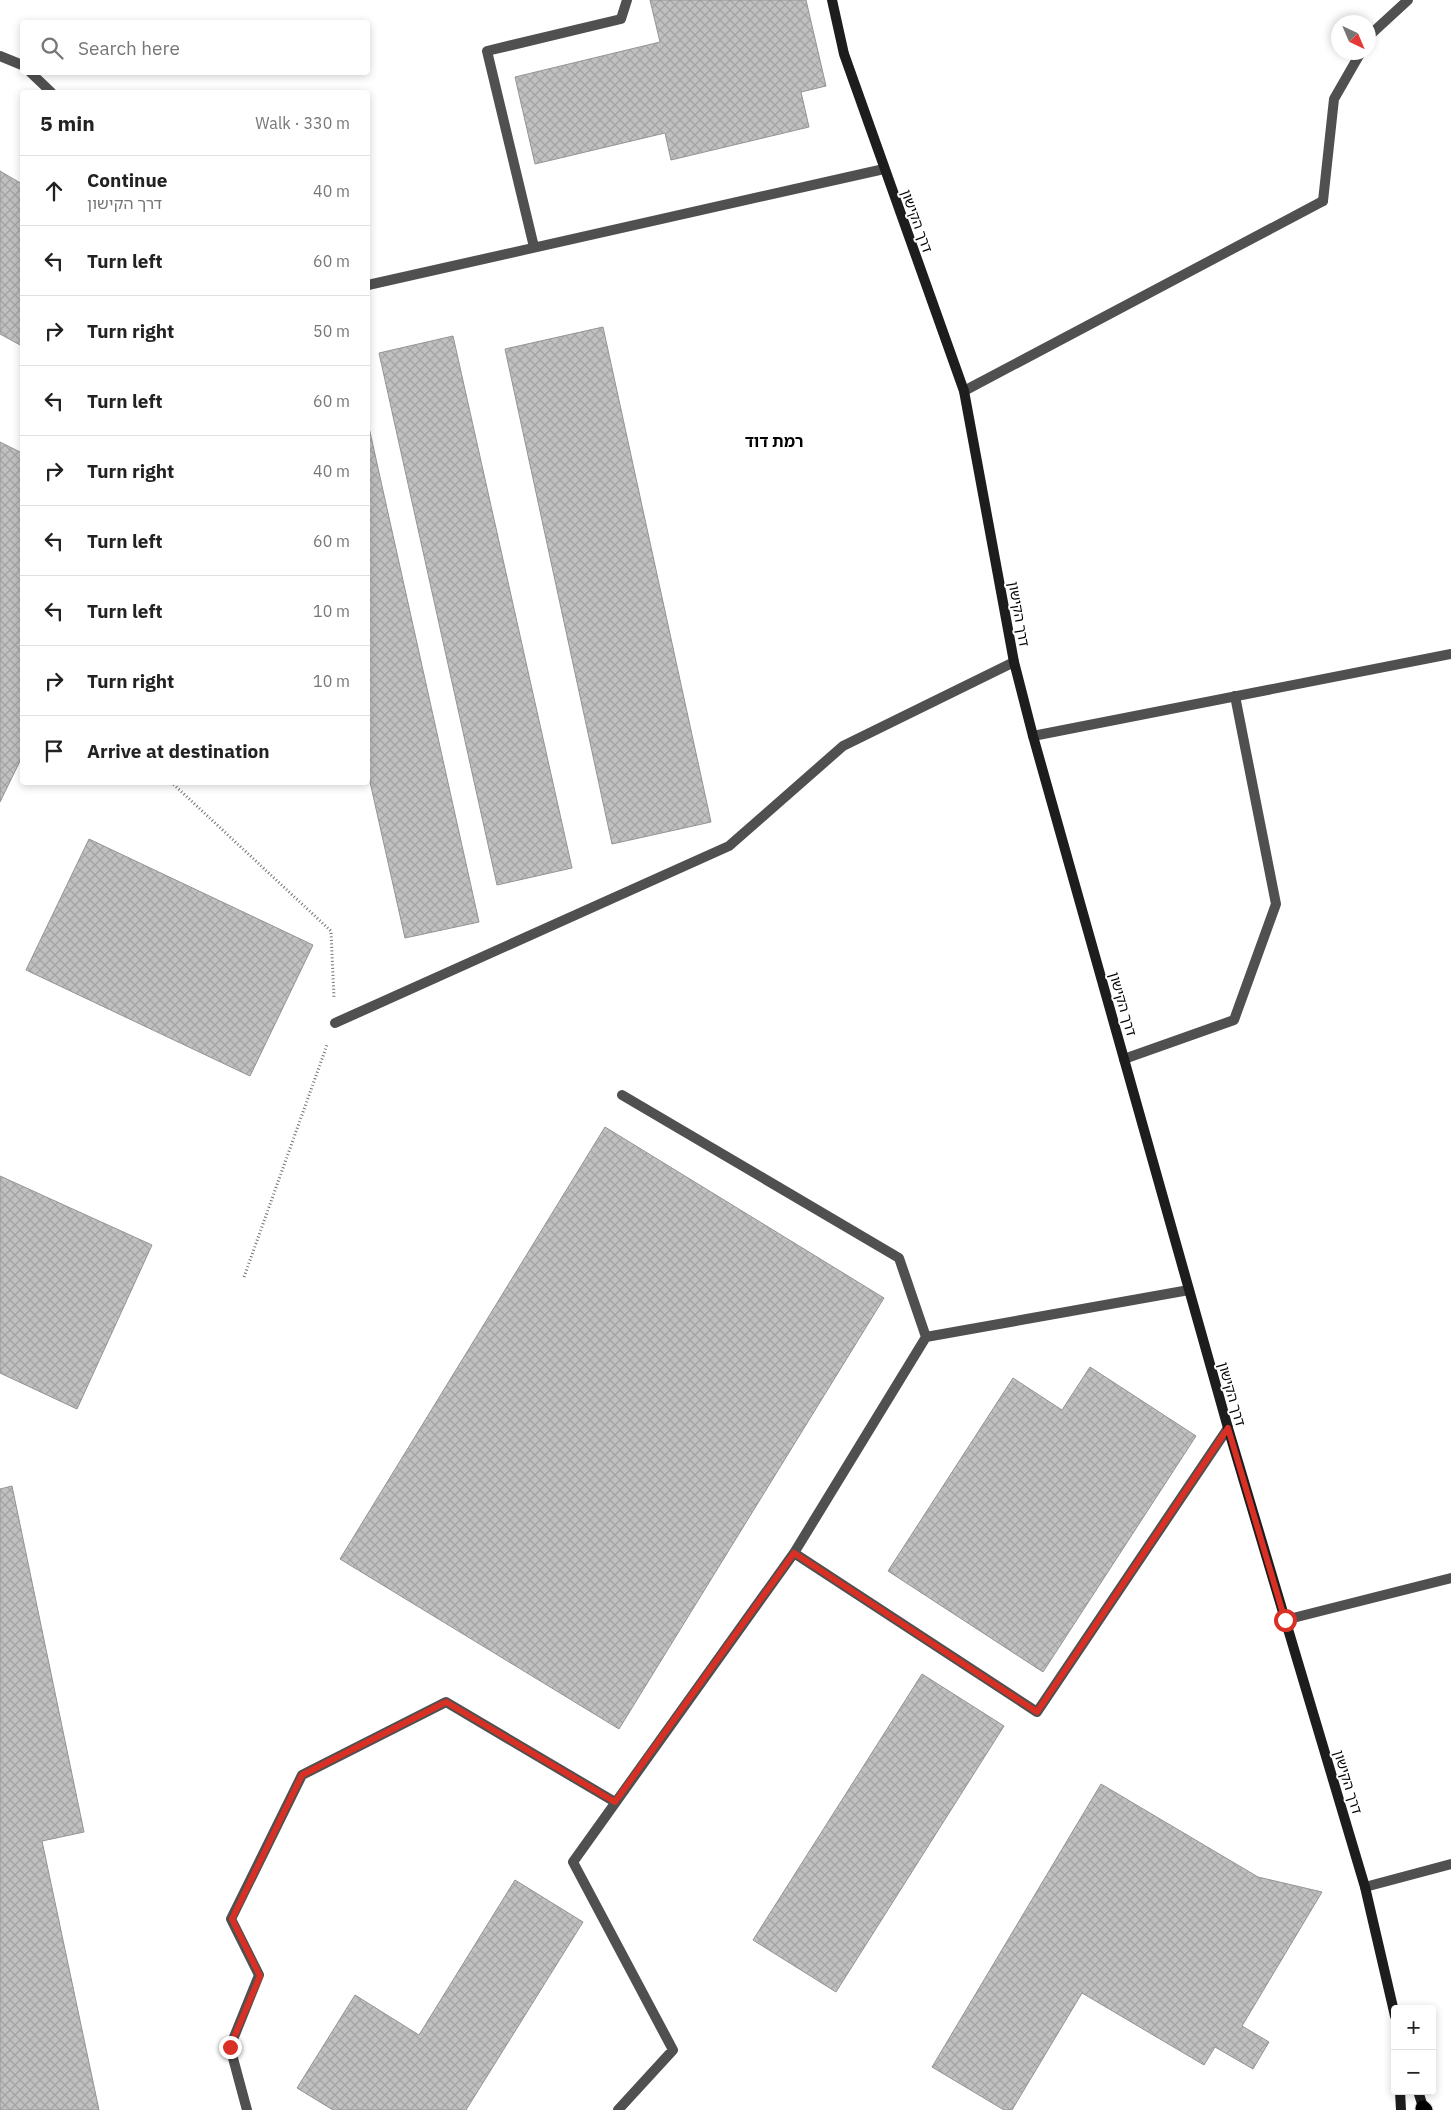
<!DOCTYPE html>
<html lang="en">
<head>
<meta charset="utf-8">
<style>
	body { margin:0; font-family:"IBM Plex Sans","Noto Sans Hebrew",sans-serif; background:#f2f2f2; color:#222 }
	.controls { position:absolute; right:15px; bottom:15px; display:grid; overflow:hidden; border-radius:5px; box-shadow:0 2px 8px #0003 }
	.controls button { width:45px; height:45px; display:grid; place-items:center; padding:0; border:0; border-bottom:1px solid #e0e0e0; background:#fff; color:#222; font:25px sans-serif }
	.compass { position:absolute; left:1331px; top:15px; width:45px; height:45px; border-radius:50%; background:#fff; box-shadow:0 2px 8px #0003; rotate:136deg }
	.stop { position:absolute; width:15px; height:15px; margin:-11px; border:4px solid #d93025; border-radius:50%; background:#fff }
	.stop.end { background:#d93025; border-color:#fff; box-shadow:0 1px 5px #0008 }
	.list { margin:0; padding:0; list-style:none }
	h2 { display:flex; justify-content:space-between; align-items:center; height:65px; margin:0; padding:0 20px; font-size:21px }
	h2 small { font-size:16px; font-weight:400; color:#767676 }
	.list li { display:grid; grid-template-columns:32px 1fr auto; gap:15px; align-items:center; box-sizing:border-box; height:70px; padding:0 20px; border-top:1px solid #e0e0e0 }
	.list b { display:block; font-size:19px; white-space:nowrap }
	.list p { margin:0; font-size:16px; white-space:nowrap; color:#767676 }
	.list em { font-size:16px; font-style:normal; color:#767676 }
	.icon { flex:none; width:28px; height:28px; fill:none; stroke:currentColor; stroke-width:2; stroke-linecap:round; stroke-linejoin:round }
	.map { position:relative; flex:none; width:1451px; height:2110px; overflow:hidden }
	.search { position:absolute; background:#fff; box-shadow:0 2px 8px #0003; left:20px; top:20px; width:350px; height:55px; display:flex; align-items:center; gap:12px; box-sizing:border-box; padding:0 18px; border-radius:5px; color:#767676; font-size:19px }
	.panel { position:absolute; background:#fff; box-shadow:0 2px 8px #0003; left:20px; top:90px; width:350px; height:695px; border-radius:5px }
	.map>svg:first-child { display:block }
</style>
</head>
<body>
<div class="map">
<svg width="1451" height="2110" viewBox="0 0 1451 2110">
	<defs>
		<pattern id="building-cross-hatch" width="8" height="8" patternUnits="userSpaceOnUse" patternTransform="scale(1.25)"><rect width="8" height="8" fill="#c0c0c0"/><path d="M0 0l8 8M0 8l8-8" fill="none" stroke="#a3a3a3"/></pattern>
	</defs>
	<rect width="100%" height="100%" fill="#fff"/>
	<path fill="url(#building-cross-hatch)" stroke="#949494" d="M650 0H806L826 86 801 92 809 127 671 160 665 133 535 164 515 77 660 42Z
		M0 171 22 184V346L0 334Z
		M603 327 711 822 612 844 505 349Z
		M453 336 572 868 497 885 379 353Z
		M368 423 479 922 405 938 368 773Z
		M0 442 22 453V757L0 802Z
		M89 839 313 945 250 1076 26 970Z
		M605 1127 884 1298 619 1729 340 1559Z
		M0 1176 152 1245 77 1409 0 1373Z
		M1090 1367 1196 1436 1043 1672 888 1571 1013 1378 1062 1410Z
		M12 1486 84 1832 42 1841 99 2110H0V1489Z
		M922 1674 1004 1726 836 1992 753 1940Z
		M1101 1784 1258 1877 1322 1892 1242 2026 1269 2042 1253 2069 1215 2047 1204 2065 1082 1993 1012 2110H1004L932 2067Z
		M515 1880 583 1922 466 2110H333L297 2088 355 1995 419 2035Z"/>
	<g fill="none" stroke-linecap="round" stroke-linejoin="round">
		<g stroke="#dbdbdb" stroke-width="17">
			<path id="highway" d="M1423 2108 1425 2110"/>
		</g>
		<path stroke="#727272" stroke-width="3" stroke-dasharray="1 2.5" stroke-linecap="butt" d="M171 782 331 931 334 998
			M244 1277 327 1045"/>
		<path stroke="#505050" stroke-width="10" d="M1368 39 1371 34 1408 0
			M0 56 22 65
			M30 72 51 92
			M1323 201 1334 99 1361 52
			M534 247 487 51 621 19 627 0
			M368 285 884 169
			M335 1023 729 846 843 746 1014 662
			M1124 1059 1234 1020 1276 904 1235 696
			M622 1095 899 1258 926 1337
			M794 1553 1037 1712 1228 1428
			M1285 1620 1451 1578
			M247 2110 230 2047 259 1975 231 1919 302 1775 446 1702 615 1802
			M618 2110 673 2050 573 1862 794 1553 926 1337 1189 1290"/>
		<path stroke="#505050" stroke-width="10" d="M964 391 1323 201
			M1033 736 1451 654
			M1365 1887 1451 1864"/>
		<path stroke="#1d1d1d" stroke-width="10" d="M832 0 844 54 964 391 1014 662 1033 736 1228 1428 1365 1887 1395 2016
			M1400 2091 1401 2110
			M1418 2091 1424 2110"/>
		<use href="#highway" stroke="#000" stroke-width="15"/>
	</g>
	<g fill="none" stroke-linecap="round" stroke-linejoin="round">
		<path stroke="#d93025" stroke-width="6" d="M230 2047 260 1976 232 1919 302 1775 446 1702 615 1802 794 1553 1037 1712 1228 1428 1285 1620"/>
	</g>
	<g text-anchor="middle" stroke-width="4" stroke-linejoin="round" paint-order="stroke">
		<g font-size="14" fill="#000" stroke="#fff">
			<text transform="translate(917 221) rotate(70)" y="5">דרך הקישון</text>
			<text transform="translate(1019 614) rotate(80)" y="5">דרך הקישון</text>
			<text transform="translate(1123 1004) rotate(74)" y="5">דרך הקישון</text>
			<text transform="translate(1232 1394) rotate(74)" y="5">דרך הקישון</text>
			<text transform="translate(1348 1782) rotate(73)" y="5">דרך הקישון</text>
		</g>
		<g font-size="16" font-weight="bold" fill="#000" stroke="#fff">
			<text x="774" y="447">רמת דוד</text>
		</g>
	</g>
</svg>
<div class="controls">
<button>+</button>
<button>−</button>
</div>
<svg class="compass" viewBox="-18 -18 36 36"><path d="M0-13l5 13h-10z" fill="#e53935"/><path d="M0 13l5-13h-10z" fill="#767676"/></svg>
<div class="stop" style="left:1285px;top:1620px"></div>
<div class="stop end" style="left:230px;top:2047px"></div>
<div class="search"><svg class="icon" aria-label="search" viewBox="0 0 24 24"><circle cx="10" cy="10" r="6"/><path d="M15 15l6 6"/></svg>Search here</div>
<section class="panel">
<h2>5 min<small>Walk · 330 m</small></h2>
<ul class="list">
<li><svg class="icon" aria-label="ahead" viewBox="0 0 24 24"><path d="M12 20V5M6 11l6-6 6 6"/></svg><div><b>Continue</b><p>דרך הקישון</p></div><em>40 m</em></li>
<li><svg class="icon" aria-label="left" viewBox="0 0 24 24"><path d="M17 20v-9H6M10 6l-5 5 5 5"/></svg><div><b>Turn left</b></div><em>60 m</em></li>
<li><svg class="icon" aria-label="right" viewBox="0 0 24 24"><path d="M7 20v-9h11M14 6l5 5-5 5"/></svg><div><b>Turn right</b></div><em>50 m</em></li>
<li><svg class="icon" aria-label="left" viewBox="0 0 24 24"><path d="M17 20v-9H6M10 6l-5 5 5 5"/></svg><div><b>Turn left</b></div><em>60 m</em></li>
<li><svg class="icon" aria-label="right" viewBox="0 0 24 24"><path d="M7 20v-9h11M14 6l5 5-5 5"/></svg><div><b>Turn right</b></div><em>40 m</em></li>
<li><svg class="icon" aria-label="left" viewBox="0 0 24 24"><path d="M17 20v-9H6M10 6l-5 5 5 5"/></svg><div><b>Turn left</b></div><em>60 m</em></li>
<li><svg class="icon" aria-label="left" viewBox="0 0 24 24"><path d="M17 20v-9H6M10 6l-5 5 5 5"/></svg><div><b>Turn left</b></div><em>10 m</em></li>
<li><svg class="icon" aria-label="right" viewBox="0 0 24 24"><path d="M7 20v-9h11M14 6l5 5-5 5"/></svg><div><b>Turn right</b></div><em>10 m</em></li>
<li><svg class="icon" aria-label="arrive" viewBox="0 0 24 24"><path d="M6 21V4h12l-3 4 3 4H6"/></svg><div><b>Arrive at destination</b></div></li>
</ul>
</section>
</div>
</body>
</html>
